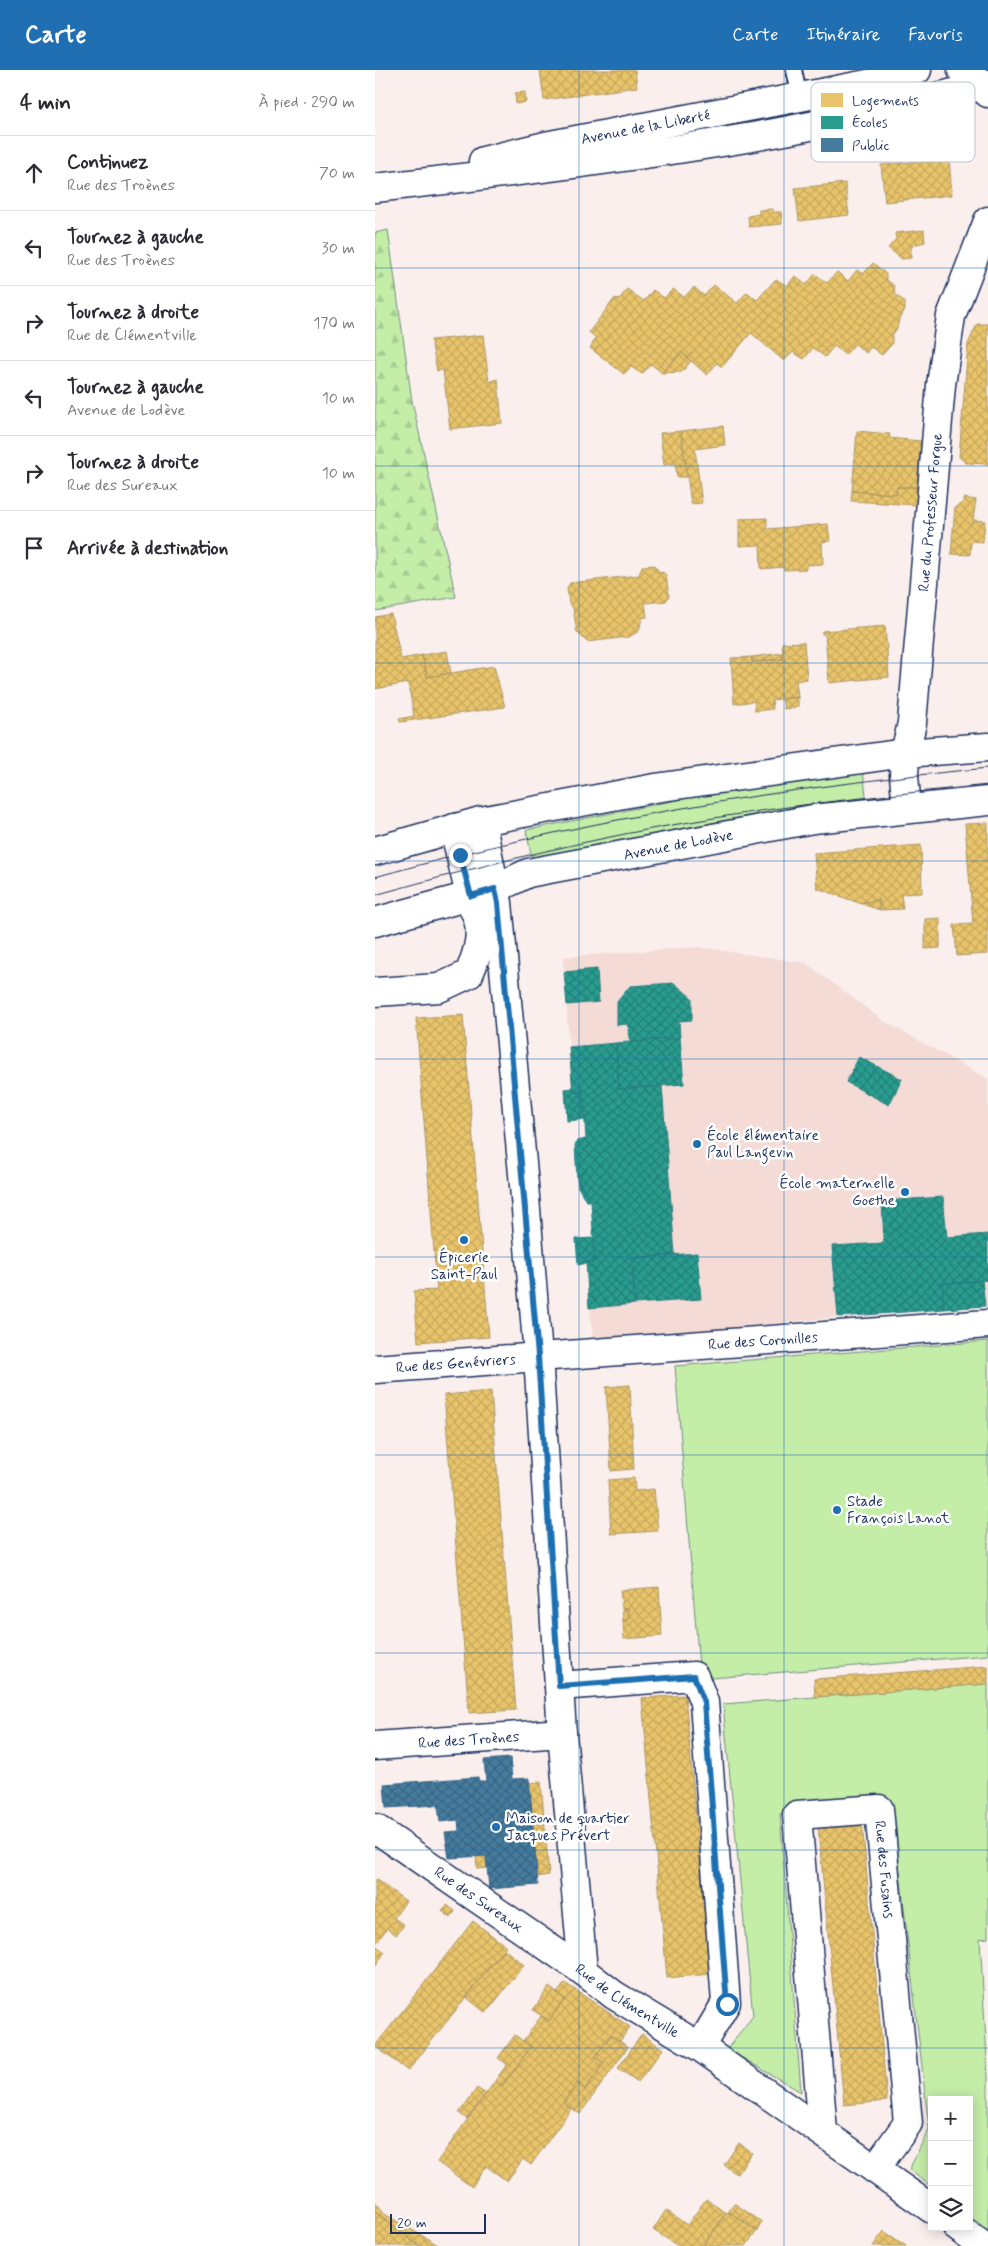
<!DOCTYPE html>
<html lang="fr">
<head>
<meta charset="utf-8">
<style>
	body { margin:0; font-family:Mynerve,sans-serif; background:#f7f7f7; color:#2b2b33 }
	.controls { position:absolute; right:15px; bottom:15px; display:grid; overflow:hidden; border-radius:0px; box-shadow:0 2px 12px #0003 }
	.controls button { width:45px; height:45px; display:grid; place-items:center; padding:0; border:0; border-bottom:1px solid #e1e1e2; background:#fff; color:#2b2b33; font:25px sans-serif }
	.scale { position:absolute; left:15px; bottom:12px; width:96px; box-sizing:border-box; padding-left:5px; border:2px solid #1b2f5e; border-top:0; font-size:14px; line-height:18px; white-space:nowrap; color:#1b2f5e; -webkit-text-stroke:4px #fff; paint-order:stroke }
	.stop { position:absolute; width:15px; height:15px; margin:-11px; border:4px solid #1f6fb2; border-radius:50%; background:#fff }
	.stop.end { background:#1f6fb2; border-color:#fff; box-shadow:0 1px 5px #0008 }
	.list { margin:0; padding:0; list-style:none }
	h2 { display:flex; justify-content:space-between; align-items:center; height:65px; margin:0; padding:0 20px; font-size:21px }
	h2 small { font-size:16px; font-weight:400; color:#7c7c81 }
	.list li { display:grid; grid-template-columns:32px 1fr auto; gap:15px; align-items:center; box-sizing:border-box; height:75px; padding:0 20px; border-top:1px solid #e1e1e2 }
	.list b { display:block; font-size:19px; white-space:nowrap }
	.list p { margin:0; font-size:16px; white-space:nowrap; color:#7c7c81 }
	.list em { font-size:16px; font-style:normal; color:#7c7c81 }
	.icon { flex:none; width:28px; height:28px; fill:none; stroke:currentColor; stroke-width:2; stroke-linecap:round; stroke-linejoin:round }
	.map { position:relative; flex:none; width:613px; height:2176px; overflow:hidden }
	header { display:flex; align-items:center; gap:30px; box-sizing:border-box; height:70px; padding:0 25px; background:#1f6fb2; color:#fff }
	header strong { font-size:24px }
	nav { display:flex; gap:28px; margin-inline-start:auto; font-size:18px }
	main { display:flex }
	aside { flex:1; background:#fff }
	.map>svg:first-child { display:block }
</style>
</head>
<body>
<header>
<strong>Carte</strong>
<nav><a>Carte</a><a>Itinéraire</a><a>Favoris</a></nav>
</header>
<main>
<aside>
<h2>4 min<small>À pied · 290 m</small></h2>
<ul class="list">
<li><svg class="icon" aria-label="ahead" viewBox="0 0 24 24"><path d="M12 20V5M6 11l6-6 6 6"/></svg><div><b>Continuez</b><p>Rue des Troènes</p></div><em>70 m</em></li>
<li><svg class="icon" aria-label="left" viewBox="0 0 24 24"><path d="M17 20v-9H6M10 6l-5 5 5 5"/></svg><div><b>Tournez à gauche</b><p>Rue des Troènes</p></div><em>30 m</em></li>
<li><svg class="icon" aria-label="right" viewBox="0 0 24 24"><path d="M7 20v-9h11M14 6l5 5-5 5"/></svg><div><b>Tournez à droite</b><p>Rue de Clémentville</p></div><em>170 m</em></li>
<li><svg class="icon" aria-label="left" viewBox="0 0 24 24"><path d="M17 20v-9H6M10 6l-5 5 5 5"/></svg><div><b>Tournez à gauche</b><p>Avenue de Lodève</p></div><em>10 m</em></li>
<li><svg class="icon" aria-label="right" viewBox="0 0 24 24"><path d="M7 20v-9h11M14 6l5 5-5 5"/></svg><div><b>Tournez à droite</b><p>Rue des Sureaux</p></div><em>10 m</em></li>
<li><svg class="icon" aria-label="arrive" viewBox="0 0 24 24"><path d="M6 21V4h12l-3 4 3 4H6"/></svg><div><b>Arrivée à destination</b></div></li>
</ul>
</aside>
<div class="map">
<svg width="613" height="2176" viewBox="0 0 613 2176">
	<defs>
		<pattern id="forest-firs" width="22" height="20" patternUnits="userSpaceOnUse" patternTransform="scale(1.25)"><rect width="22" height="20" fill="#c4eda8"/><path d="M5 1l3.5 6h-7zM16 11l3.5 6h-7z" fill="#a8cc93"/></pattern>
		<pattern id="homes-cross-hatch" width="8" height="8" patternUnits="userSpaceOnUse" patternTransform="scale(1.25)"><rect width="8" height="8" fill="#e9c46a"/><path d="M0 0l8 8M0 8l8-8" fill="none" stroke="#c7a95e"/></pattern>
		<pattern id="schools-cross-hatch" width="8" height="8" patternUnits="userSpaceOnUse" patternTransform="scale(1.25)"><rect width="8" height="8" fill="#2a9d8f"/><path d="M0 0l8 8M0 8l8-8" fill="none" stroke="#238078"/></pattern>
		<pattern id="public-cross-hatch" width="8" height="8" patternUnits="userSpaceOnUse" patternTransform="scale(1.25)"><rect width="8" height="8" fill="#457b9d"/><path d="M0 0l8 8M0 8l8-8" fill="none" stroke="#396583"/></pattern>
	</defs>
	<rect width="100%" height="100%" fill="#faefec"/>
	<filter id="ink" filterUnits="userSpaceOnUse"><feTurbulence type="fractalNoise" baseFrequency=".02" numOctaves="2"/><feDisplacementMap in="SourceGraphic" scale="10" xChannelSelector="R" yChannelSelector="G"/><feConvolveMatrix kernelMatrix="1 2 1 2 8 2 1 2 1" color-interpolation-filters="sRGB"/></filter>
	<g filter="url(#ink)">
		<path fill="#f4dbd5" d="M323 877 431 893 507 950 613 1009V1236L463 1247 218 1272 211 1195H203L201 1169 218 1167 216 1131H211L203 1118 202 1108 200 1075 202 1071 211 1069 210 1050 192 1051 190 1019 197 1018 188 887Z"/>
		<path fill="#c4eda8" stroke="#708e83" d="M488 701 492 733 158 793 151 760 328 725Z
			M613 1271V1585L325 1609 300 1296Z
			M613 1614V1868L605 1869 613 2007V2160L594 2146V2030H557V2117L534 2100 554 2059 517 1732 405 1744 426 2022 352 1979 378 1946 348 1634Z"/>
		<path fill="url(#forest-firs)" stroke="#708e83" d="M13 160 37 331 81 527 0 541V163Z"/>
		<path fill="url(#homes-cross-hatch)" stroke="#ab9766" d="M165 0H260L262 17 169 30Z
			M150 22 151 32 141 34 140 23Z
			M574 88 577 125 510 132 506 95Z
			M470 113 474 145 424 151 420 118Z
			M398 139V142H406L407 154 374 157 373 146 384 144V140Z
			M549 160 550 172 538 175 536 179V188L527 189 513 178 521 169 520 163Z
			M498 193 511 204V209L519 216 520 224 530 232V240L524 249 522 259 517 265V274L507 285 496 277 491 283 480 274 470 285 459 276 450 287 438 278 429 289 418 282 409 291 376 263 347 297 342 293 332 305 306 282 287 303 276 294 267 304 256 297 249 304 215 278 221 268 214 262 240 228 244 230 252 219 269 231 278 220 289 228 298 219 309 227 319 217 329 226 339 215 362 233 372 222 382 230 401 209 412 216 420 206 431 215 440 204 452 213 462 202 473 211 482 200 488 204Z
			M602 254H613V394L591 393 584 387 593 274Z
			M108 265 114 312 123 309 127 353 75 359 68 300 62 301 56 270Z
			M306 282 316 291 307 302 287 303Z
			M348 356 350 375 320 379 327 433 316 434 306 361Z
			M306 361 312 407H302L300 393 289 395 285 363Z
			M482 361 515 364 514 368 546 371 542 417H522L521 424 477 421Z
			M522 417H542L541 435 476 431 477 421 521 424Z
			M589 428 601 430 598 450 610 451 608 472 596 471 595 485 576 484 580 437 588 433Z
			M392 448V459L453 454 455 471 447 472 448 494 431 495V499L409 500V497L386 499 385 475 364 476V449Z
			M279 495 285 503 288 502 291 505 294 526 291 531 270 533 272 547 267 548 264 561 254 567 212 572 202 562 198 538 194 534 192 518 195 513 264 505 267 496Z
			M16 544 26 589 47 585 52 607 119 596 130 637 25 652 24 649 39 646 33 613 0 619V547Z
			M510 556 514 607 454 613 450 564H447V561Z
			M429 572 432 609 421 611 423 627 397 630 398 639 380 641 379 631 359 634 356 588 377 587V592L408 589 407 573Z
			M72 581 76 603 52 607 47 585Z
			M407 583 408 589 377 592V587Z
			M423 627V637L409 639 407 629Z
			M613 753V884L582 886 579 855 598 854 590 754Z
			M546 775 547 823 526 824 528 839 505 840 504 830 484 833 442 818 439 783Z
			M504 830 505 840 484 833Z
			M565 848V878L550 879V849Z
			M88 945 114 1267 43 1272 39 1221 62 1220 41 948Z
			M255 1315 259 1399 236 1401 231 1317Z
			M116 1321 141 1640 94 1643 69 1325Z
			M259 1408 260 1421 279 1419 283 1461 236 1464 233 1410Z
			M284 1517 287 1566 249 1569 248 1551 254 1550 253 1538H247L245 1520Z
			M247 1538H253L254 1550 248 1551Z
			M613 1596V1614L440 1627 439 1609Z
			M310 1625 335 1904 292 1908 267 1628Z
			M166 1712 174 1805 162 1807 154 1713Z
			M487 1751 512 2031 469 2035 443 1756Z
			M101 1786H111L112 1798 102 1799Z
			M0 1809 31 1831 19 1848 29 1855 21 1865 12 1858 0 1875 10 1882 0 1896Z
			M72 1835 80 1841 76 1848 67 1841Z
			M98 1851 131 1876 33 2001 0 1976Z
			M129 1879 149 1895 111 1943 91 1927Z
			M190 1913 255 1957 245 1971 236 1965 220 1987 229 1993 210 2019 202 2013 188 2033 196 2039 156 2095 148 2089 132 2111 111 2096 97 2117 62 2092 120 2011 127 2016 156 1977 148 1971 166 1946 174 1951 190 1929 182 1923Z
			M174 1917 190 1929 174 1951 158 1940Z
			M267 1964 288 1979 263 2012 243 1998Z
			M140 1965 156 1977 127 2016 120 2011 132 1994 123 1988Z
			M236 1965 253 1977 205 2044 188 2033 202 2013 210 2019 229 1993 220 1987Z
			M102 2018 111 2024 92 2049 84 2043Z
			M364 2073 377 2083 362 2104 349 2095Z
			M331 2129 351 2143 328 2176H303L278 2160 291 2140 312 2155Z
			M0 2131 11 2145 65 2176H44L0 2142Z
			M359 2133 387 2152 382 2161 353 2141Z
			M353 2141 382 2161 371 2176H328Z
			M0 2142 44 2176H0Z
			M509 2161 531 2176H498Z"/>
		<path fill="url(#schools-cross-hatch)" stroke="#267c80" d="M222 899 224 932 192 935 189 902Z
			M299 913 317 928V950L304 951 305 968 255 972 253 954 242 955V932L255 916Z
			M305 968 309 1014 244 1019 241 973Z
			M241 973 244 1019 287 1016 300 1185 257 1188 260 1234 214 1238 211 1192 220 1191 216 1131 205 1116 204 1108H202L200 1075 202 1071 211 1069 208 1021 198 1022 194 977Z
			M484 987 527 1009 514 1035 471 1012Z
			M197 1018 198 1022 208 1021 210 1049 192 1051 190 1019Z
			M202 1108H204L205 1116 215 1131H211L203 1117Z
			M568 1127 572 1167 613 1164V1210L567 1214 569 1239 463 1247 457 1176 509 1173 507 1131Z
			M218 1168 220 1191 203 1195 201 1169Z
			M322 1183 326 1229 260 1234 257 1188Z
			M607 1210 610 1236 569 1239 567 1214Z"/>
		<path fill="url(#public-cross-hatch)" stroke="#38648a" d="M135 1688 137 1709 154 1708 163 1815 114 1819 111 1786 74 1788 70 1762 84 1761 83 1750 65 1752 63 1735 11 1738 9 1714 103 1707 104 1711H111L109 1690Z"/>
		<g fill="none" stroke-linecap="round" stroke-linejoin="round">
			<g stroke="#1b2f5e" stroke-width="18">
				<path id="lane" d="M419 0 425 28"/>
			</g>
			<g stroke="#1b2f5e" stroke-width="31">
				<g id="street">
					<path d="M532 738 529 706 530 683 613 677"/>
					<path d="M106 751 123 833 149 1115 163 1286 187 1663 208 1901"/>
					<path d="M0 922 64 918 94 904C103 883 111 858 98 838L79 758"/>
					<path id="s1" d="M0 1299 613 1254"/>
					<path d="M184 1616 319 1606 329 1632 351 1933 325 1977"/>
					<path id="s2" d="M0 1676 187 1663"/>
					<path id="s3" d="M0 1758 208 1901 239 1925 325 1977 557 2139"/>
					<path id="s4" d="M448 2062 422 1745 504 1739 533 2053 500 2099"/>
					<path d="M582 2157 608 2176"/>
				</g>
			</g>
			<g stroke="#1b2f5e" stroke-width="31">
				<g id="secondary">
					<path d="M587 0 609 15 613 23"/>
					<path id="s5" d="M0 781 106 751 280 718 530 683 537 653 566 315 576 246 613 151"/>
					<path id="s6" d="M0 852 120 819 153 803 438 749 613 731"/>
				</g>
			</g>
			<g stroke="#1b2f5e" stroke-width="31">
				<g id="primary">
					<path id="s7" d="M108 91 170 76 508 11 542 0"/>
					<path d="M0 118C128 104 256 88 383 66 461 52 537 34 613 14"/>
				</g>
			</g>
			<use href="#lane" stroke="#fff" stroke-width="14"/>
			<use href="#street" stroke="#fff" stroke-width="28"/>
			<use href="#secondary" stroke="#fff" stroke-width="28"/>
			<use href="#primary" stroke="#fff" stroke-width="28"/>
			<path stroke="#1b2f5e" stroke-width="1" d="M0 807C200 751 407 717 613 698
				M0 825C111 794 225 766 339 748 430 733 521 724 613 715"/>
		</g>
	</g>
	<g fill="none" stroke-linecap="round" stroke-linejoin="round" filter="url(#ink)">
		<path stroke="#1f6fb2" stroke-width="6" d="M85 785 96 826 120 819 123 833 163 1286 184 1616 319 1606 329 1632 352 1934"/>
	</g>
	<path fill="none" stroke="#1f6fb2" stroke-width="1" stroke-opacity="0.55" d="M204 0V2176M409 0V2176M0 198H613M0 396H613M0 593H613M0 791H613M0 989H613M0 1187H613M0 1385H613M0 1583H613M0 1780H613M0 1978H613"/>
	<g fill="#1f6fb2" stroke="#fff" stroke-width="2">
		<circle cx="322" cy="1074" r="5"/>
		<circle cx="530" cy="1122" r="5"/>
		<circle cx="89" cy="1170" r="5"/>
		<circle cx="462" cy="1440" r="5"/>
		<circle cx="121" cy="1757" r="5"/>
	</g>
	<g text-anchor="middle" stroke-width="5" stroke-linejoin="round" paint-order="stroke">
		<g font-size="15" fill="#1b2f5e" stroke="#fff">
			<text dy="5" stroke="none"><textPath href="#s7" startOffset="166">Avenue de la Liberté</textPath></text>
			<text dy="5" stroke="none"><textPath href="#s5" startOffset="782">Rue du Professeur Forgue</textPath></text>
			<text dy="5" stroke="none"><textPath href="#s6" startOffset="314">Avenue de Lodève</textPath></text>
			<text dy="5" stroke="none"><textPath href="#s1" startOffset="389">Rue des Coronilles</textPath></text>
			<text dy="5" stroke="none"><textPath href="#s1" startOffset="81">Rue des Genévriers</textPath></text>
			<text dy="5" stroke="none"><textPath href="#s2" startOffset="94">Rue des Troènes</textPath></text>
			<text dy="5" stroke="none"><textPath href="#s4" startOffset="461">Rue des Fusains</textPath></text>
			<text dy="5" stroke="none"><textPath href="#s3" startOffset="126">Rue des Sureaux</textPath></text>
			<text dy="5" stroke="none"><textPath href="#s3" startOffset="306">Rue de Clémentville</textPath></text>
		</g>
		<g font-size="15" fill="#1b2f5e" stroke="#fff" text-anchor="start">
			<text x="332" y="1070">École élémentaire<tspan x="332" dy="17">Paul Langevin</tspan></text>
			<text x="520" y="1118" text-anchor="end">École maternelle<tspan x="520" dy="17">Goethe</tspan></text>
			<text x="89" y="1192" text-anchor="middle">Épicerie<tspan x="89" dy="17">Saint-Paul</tspan></text>
			<text x="472" y="1436">Stade<tspan x="472" dy="17">François Lanot</tspan></text>
			<text x="131" y="1753">Maison de quartier<tspan x="131" dy="17">Jacques Prévert</tspan></text>
		</g>
	</g>
	<rect x="436" y="12" width="164" height="80" rx="8" fill="#fff" stroke="#bbc1cf" stroke-width="1"/>
	<rect x="446" y="23" width="22" height="14" fill="#e9c46a"/>
	<rect x="446" y="46" width="22" height="13" fill="#2a9d8f"/>
	<rect x="446" y="68" width="22" height="14" fill="#457b9d"/>
	<g font-size="14" fill="#1b2f5e">
		<text x="477" y="35">Logements</text>
		<text x="477" y="57">Écoles</text>
		<text x="477" y="80">Public</text>
	</g>
</svg>
<div class="controls">
<button>+</button>
<button>−</button>
<button><svg class="icon" aria-label="layers" viewBox="0 0 24 24"><path d="M12 4l9 5-9 5-9-5zM3 14l9 5 9-5"/></svg></button>
</div>
<div class="scale">20 m</div>
<div class="stop" style="left:352px;top:1934px"></div>
<div class="stop end" style="left:85px;top:785px"></div>
</div>
</main>
</body>
</html>
